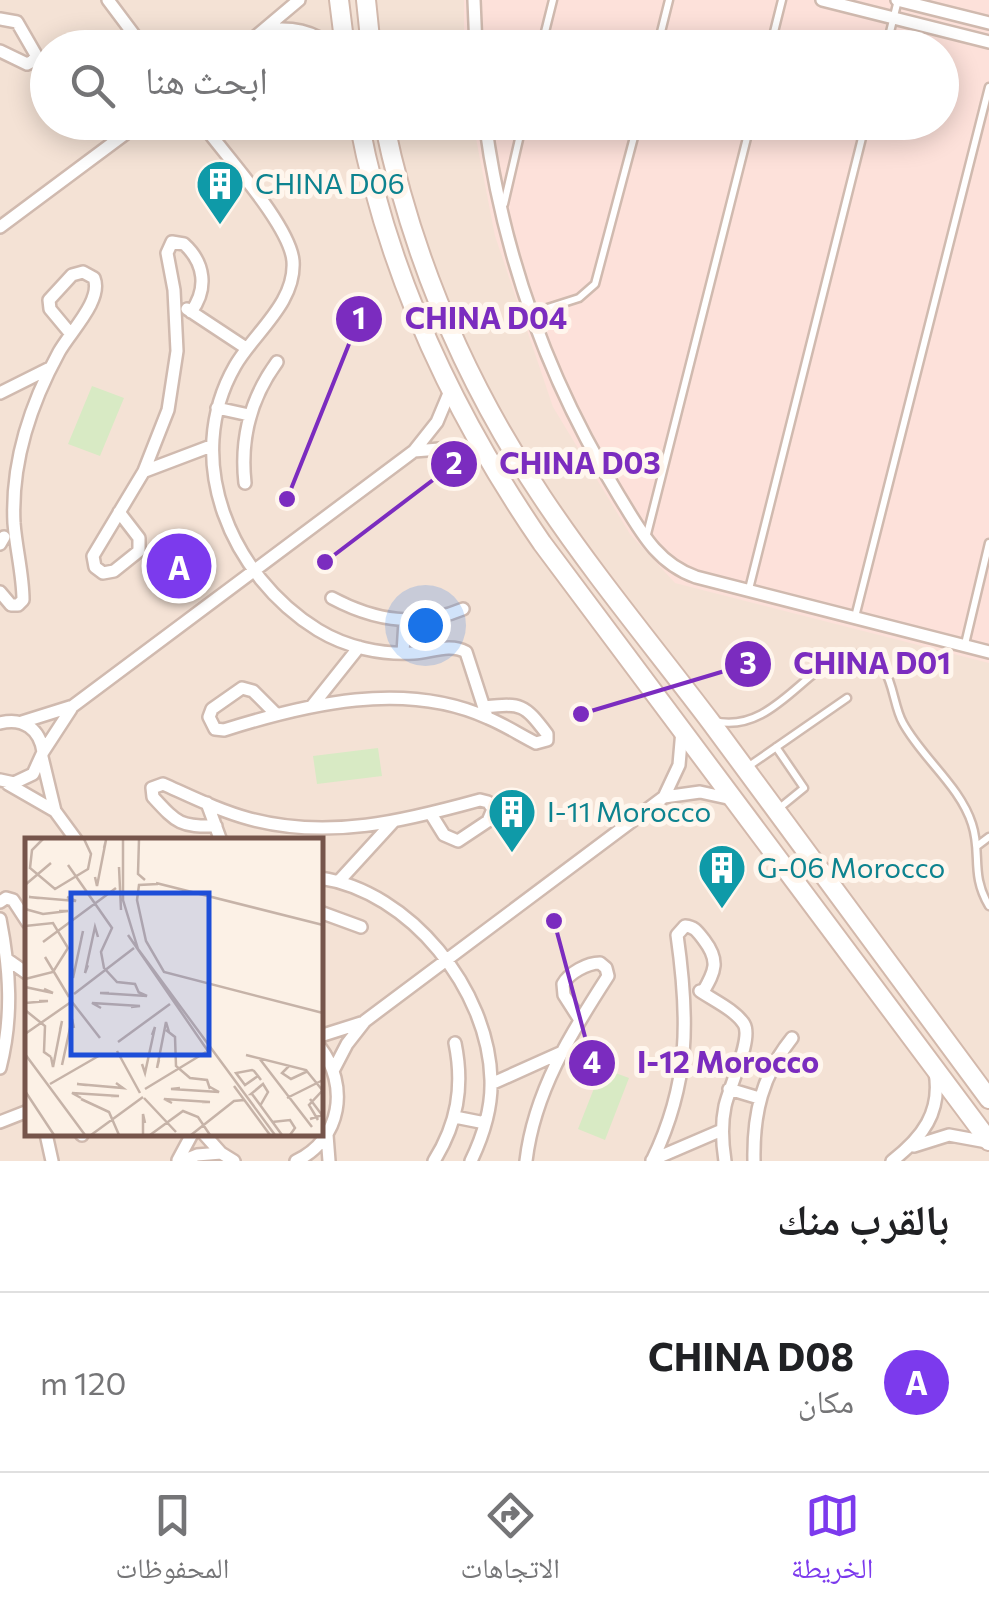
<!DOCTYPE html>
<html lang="ar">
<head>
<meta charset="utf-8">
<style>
	body { margin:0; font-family:Commissioner,"Noto Naskh Arabic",sans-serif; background:#f2f2f2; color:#202124; direction:rtl }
	.you { position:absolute; left:425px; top:625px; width:35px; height:35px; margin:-25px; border:8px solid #fff; border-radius:50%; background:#1a73e8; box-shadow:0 0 0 15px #1a73e833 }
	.badge { display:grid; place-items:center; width:65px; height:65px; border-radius:50%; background:#7c3aed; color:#fff; font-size:32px; font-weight:700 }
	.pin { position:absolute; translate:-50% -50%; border:5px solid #fff; box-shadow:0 2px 10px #0006 }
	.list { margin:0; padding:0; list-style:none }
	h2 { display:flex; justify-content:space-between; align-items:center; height:130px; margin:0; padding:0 40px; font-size:42px }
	h2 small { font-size:32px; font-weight:400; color:#757577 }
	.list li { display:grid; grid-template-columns:65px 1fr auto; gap:30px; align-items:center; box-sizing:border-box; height:180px; padding:0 40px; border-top:2px solid #e0e0e0 }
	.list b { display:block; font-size:38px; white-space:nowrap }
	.list p { margin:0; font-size:32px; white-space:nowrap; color:#757577 }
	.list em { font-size:32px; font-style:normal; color:#757577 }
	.icon { flex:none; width:55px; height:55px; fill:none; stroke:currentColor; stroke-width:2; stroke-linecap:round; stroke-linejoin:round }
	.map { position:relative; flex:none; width:989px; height:1161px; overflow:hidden; direction:ltr }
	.search { position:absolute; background:#fff; box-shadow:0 5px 25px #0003; left:30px; right:30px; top:30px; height:110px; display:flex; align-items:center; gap:25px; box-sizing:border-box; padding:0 35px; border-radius:55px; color:#757577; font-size:38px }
	.sheet { height:310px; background:#fff }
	nav { display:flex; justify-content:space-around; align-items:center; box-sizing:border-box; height:140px; border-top:2px solid #e0e0e0; background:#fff; font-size:28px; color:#757577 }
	nav a { display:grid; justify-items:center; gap:5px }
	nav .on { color:#7c3aed }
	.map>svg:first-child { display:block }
</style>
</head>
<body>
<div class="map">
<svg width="989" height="1161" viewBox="0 0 989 1161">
	<rect width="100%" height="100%" fill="#fcf1e6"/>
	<path fill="#f4e2d5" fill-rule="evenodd" d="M0 0H989V1161H0ZM48 48H942V122H48ZM28 841H320V1134H28Z"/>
	<path fill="#fde1da" d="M464 0H989V663L675 583 630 534 553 407 495 236 473 123 942 122V48L464 47Z"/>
	<path fill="#d8eac4" d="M92 386 124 398 100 456 68 444Z
		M378 748 382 776 317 784 313 756Z
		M602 1068 629 1078 605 1140 578 1129Z"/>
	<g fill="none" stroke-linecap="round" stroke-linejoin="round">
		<g stroke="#d0baaf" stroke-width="11">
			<path id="lane" d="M541 48 553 0
				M657 48 669 0
				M770 48 782 0
				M886 48 898 0
				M504 204 523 122
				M532 313 579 298 595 284 638 122
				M646 538 751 122
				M749 589 866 122
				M855 617 989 87
				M965 644 989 543
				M714 721C779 737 814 645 862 655 895 661 890 700 903 723 922 758 960 786 972 824 982 854 970 874 989 906
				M776 747 804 788 777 810
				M749 766 847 698
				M977 846 989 837"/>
		</g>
		<g stroke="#d0baaf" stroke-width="16">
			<path id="street" d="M108 0 144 48
				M474 0 476 48
				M822 0 989 42
				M897 0 989 23
				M0 19 17 22 36 55 33 61 27 64 0 51
				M266 30C291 27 313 30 333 48
				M242 48 299 0
				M201 122C224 154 290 225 293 261 296 303 254 333 235 366 181 460 231 576 318 630 346 647 381 655 414 653 431 652 450 643 466 652L487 717
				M485 122C503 255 549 382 619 496 640 530 656 563 696 577L989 652
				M0 227 141 122
				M187 309 246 348
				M0 393 50 368
				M217 408 249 415
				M414 451 452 448 487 459
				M145 471 211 446
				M245 483C240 438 250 399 277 362
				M119 512 139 538V551L114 571 103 573 95 567 93 556 144 471 168 410 177 351 174 290 167 253 172 242 184 244C205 263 208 289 191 312
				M0 544 4 537
				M0 592 11 605H18L23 600C23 575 16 549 14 523 11 462 30 405 59 352 70 332 103 300 94 278L83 272 72 275 49 300 50 309 70 333
				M332 598C375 621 418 628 463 609
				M403 653 405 621
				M312 706 359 647
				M276 714 253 691 242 688 212 709 209 717 215 729 224 730C306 704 405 680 488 718 505 725 520 735 536 743L547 740V734C524 704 522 703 484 707
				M22 722 73 706 414 451 437 422 450 391
				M0 723C23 717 40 729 43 752L33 774 14 783 0 780
				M43 752 71 709
				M42 757 55 811
				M8 784 55 811 77 841
				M664 797 679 765 682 730
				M207 803 221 841
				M216 826C180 827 177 823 153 797L152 788 163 784C192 797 220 811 250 819 329 840 404 821 480 800L488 802 493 809 488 821 458 841 444 835 431 814
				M320 878C410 891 489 990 491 1080 492 1108 483 1136 471 1161
				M339 881 393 822
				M0 902 6 898 13 900 28 923
				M320 912 361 927
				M0 919C10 970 13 1017 0 1068
				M8 960 28 974
				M700 991C713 1000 735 1010 744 1024 753 1039 729 1087 725 1106 721 1125 722 1142 725 1161
				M320 1036 361 1023
				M334 1069 347 1044 365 1021 664 797 700 792 732 799
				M491 1084 560 1053
				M729 1089 759 1098
				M455 1117 485 1123
				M0 1122 28 1111
				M46 1134 52 1161
				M81 1134 82 1135
				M204 1134 221 1153 234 1161
				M327 1135 329 1161
				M914 1146 949 1135 987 1142
				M178 1160 192 1134
				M652 1160 722 1130
				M182 1161 197 1155 221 1153
				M296 1161C342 1139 349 1085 320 1047
				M434 1161C457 1124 464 1087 455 1043
				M526 1161C534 1092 571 1033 608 976L606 968 600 963C587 963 569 973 563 984L564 995 580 1020
				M652 1161C690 1083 689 1019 677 935L685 926C695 927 697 931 704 940 720 961 715 971 703 992
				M754 1161C753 1114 762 1075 792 1038
				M892 1161C922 1138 942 1112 935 1072"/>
		</g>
		<g stroke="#d3b9ac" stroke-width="22">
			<path id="secondary" d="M339 0 345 48
				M366 0 371 48
				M359 122C388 276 454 415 542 543L989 1141
				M384 122C412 258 465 382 542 497 594 575 654 647 710 721 804 847 897 973 989 1099"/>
		</g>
		<use href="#lane" stroke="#fff" stroke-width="6"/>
		<use href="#street" stroke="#fff" stroke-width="11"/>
		<use href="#secondary" stroke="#fff" stroke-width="18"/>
	</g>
	<defs>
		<g id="building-pin" transform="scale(2.5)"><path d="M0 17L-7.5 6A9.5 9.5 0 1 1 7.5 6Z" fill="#0f9aa8" stroke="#fff6ed"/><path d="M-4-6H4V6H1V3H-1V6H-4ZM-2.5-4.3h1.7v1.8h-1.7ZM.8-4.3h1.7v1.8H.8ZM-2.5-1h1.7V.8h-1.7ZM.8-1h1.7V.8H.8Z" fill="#fff"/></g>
	</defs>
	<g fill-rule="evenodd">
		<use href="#building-pin" x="220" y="184"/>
		<use href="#building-pin" x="512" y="812"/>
		<use href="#building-pin" x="722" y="868"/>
	</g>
	<g text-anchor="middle" stroke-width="10" stroke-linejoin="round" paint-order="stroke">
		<g font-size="28" fill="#0d838f" stroke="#fff6ed" text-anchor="start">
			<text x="255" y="194">CHINA D06</text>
			<text x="547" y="822">I-11 Morocco</text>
			<text x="757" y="878">G-06 Morocco</text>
		</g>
	</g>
	<g transform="translate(25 838)">
		<rect width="298" height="298" fill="#fcf1e6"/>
		<path fill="none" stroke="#c6b3a8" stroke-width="2.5" d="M18 1 7 12 5 30 30 51 63 31 66 16 59 1M98 1V62L113 111 250 297M114 1 113 36 120 42M43 27 87 90 76 114 79 130 92 144 110 146 114 155M94 29 96 72M70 39 72 48 81 2 79 10M131 45 298 87M133 46 114 47 112 62 121 103 139 134 298 175M0 47 26 25M13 60 4 59 51 63 42 59M0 71 18 76 43 73H34M0 88 28 85 43 110 28 134 0 141M103 97 185 216M18 104 91 50M20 119 44 159M63 127 60 135 70 89 73 99M47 130 48 140 58 93 56 102M0 149 28 155 19 151M84 155H75L122 158 113 154M49 156 109 110M47 164 75 200M0 165 23 163H14M76 170 67 165 115 168 106 169M0 172 20 188 19 214 26 219M141 192 150 199 151 228 165 240 182 242 185 251M0 196 46 164M93 204 145 166M92 213 115 255M0 216 60 297M221 217 281 232 298 253M39 218 37 227 47 181 49 190M26 219 28 229 37 183 35 192M234 220 287 289M134 222 132 230 141 184 144 194M117 226 120 235 130 189 127 197M264 228 257 235 266 241 283 233M233 238 220 247 211 235 227 232 229 233 233 238 236 242M25 246 77 216M61 247 52 246 98 250 91 245M209 248 245 297M155 250 146 251 194 254 185 249M120 251 181 214M0 253 29 297M56 260 47 255 94 258H86M119 260 151 294M262 260 298 242M56 261 84 274 94 297M147 265 139 261 185 264H177M235 268 243 254 238 246 226 256H227L257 297M285 281 297 277 285 261M293 282 284 267 297 253M247 284 265 282 270 290 265 297M66 297 118 259M118 297V276L120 285M125 297 158 273 173 279 185 297M166 297 209 263 219 262"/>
		<path fill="#1d4ed8" fill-opacity="0.15" stroke="#1d4ed8" stroke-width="5" d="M46 55H184V217H46Z"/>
		<rect width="298" height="298" fill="none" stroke="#76554b" stroke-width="5"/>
	</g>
	<path fill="none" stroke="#7b2cbf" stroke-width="4" d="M287 499L359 319M325 562L454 464M581 714L748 664M554 921L592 1063"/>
	<g fill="#7b2cbf" stroke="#fff6ed" stroke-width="4">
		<circle cx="287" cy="499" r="10"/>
		<circle cx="325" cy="562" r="10"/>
		<circle cx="581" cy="714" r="10"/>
		<circle cx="554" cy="921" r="10"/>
		<circle cx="359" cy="319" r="25"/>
		<circle cx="454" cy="464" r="25"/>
		<circle cx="748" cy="664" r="25"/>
		<circle cx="592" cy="1063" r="25"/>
	</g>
	<g font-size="30" text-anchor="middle" font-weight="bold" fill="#fff">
		<text x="359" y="329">1</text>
		<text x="454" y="474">2</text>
		<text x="748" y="674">3</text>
		<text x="592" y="1073">4</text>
	</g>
	<g font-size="30" text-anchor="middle" font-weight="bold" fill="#7b2cbf" stroke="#fff6ed" stroke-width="10" stroke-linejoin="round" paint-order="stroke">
		<text x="486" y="329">CHINA D04</text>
		<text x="580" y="474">CHINA D03</text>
		<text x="872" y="674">CHINA D01</text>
		<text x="728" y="1073">I-12 Morocco</text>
	</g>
</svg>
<div class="you"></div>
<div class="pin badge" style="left:179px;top:566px">A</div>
<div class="search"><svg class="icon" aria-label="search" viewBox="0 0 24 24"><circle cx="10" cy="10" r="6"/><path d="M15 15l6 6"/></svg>ابحث هنا</div>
</div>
<section class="sheet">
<h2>بالقرب منك<small></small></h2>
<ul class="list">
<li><span class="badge">A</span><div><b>CHINA D08</b><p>مكان</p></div><em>120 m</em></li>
</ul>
</section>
<nav>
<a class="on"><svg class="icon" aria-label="map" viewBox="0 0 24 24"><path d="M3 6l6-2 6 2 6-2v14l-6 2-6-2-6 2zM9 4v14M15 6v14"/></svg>الخريطة</a>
<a><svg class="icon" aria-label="directions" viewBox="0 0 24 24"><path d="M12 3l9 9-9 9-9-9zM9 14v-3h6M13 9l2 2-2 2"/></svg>الاتجاهات</a>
<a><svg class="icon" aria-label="saved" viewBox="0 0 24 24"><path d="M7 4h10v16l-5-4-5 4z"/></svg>المحفوظات</a>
</nav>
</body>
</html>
